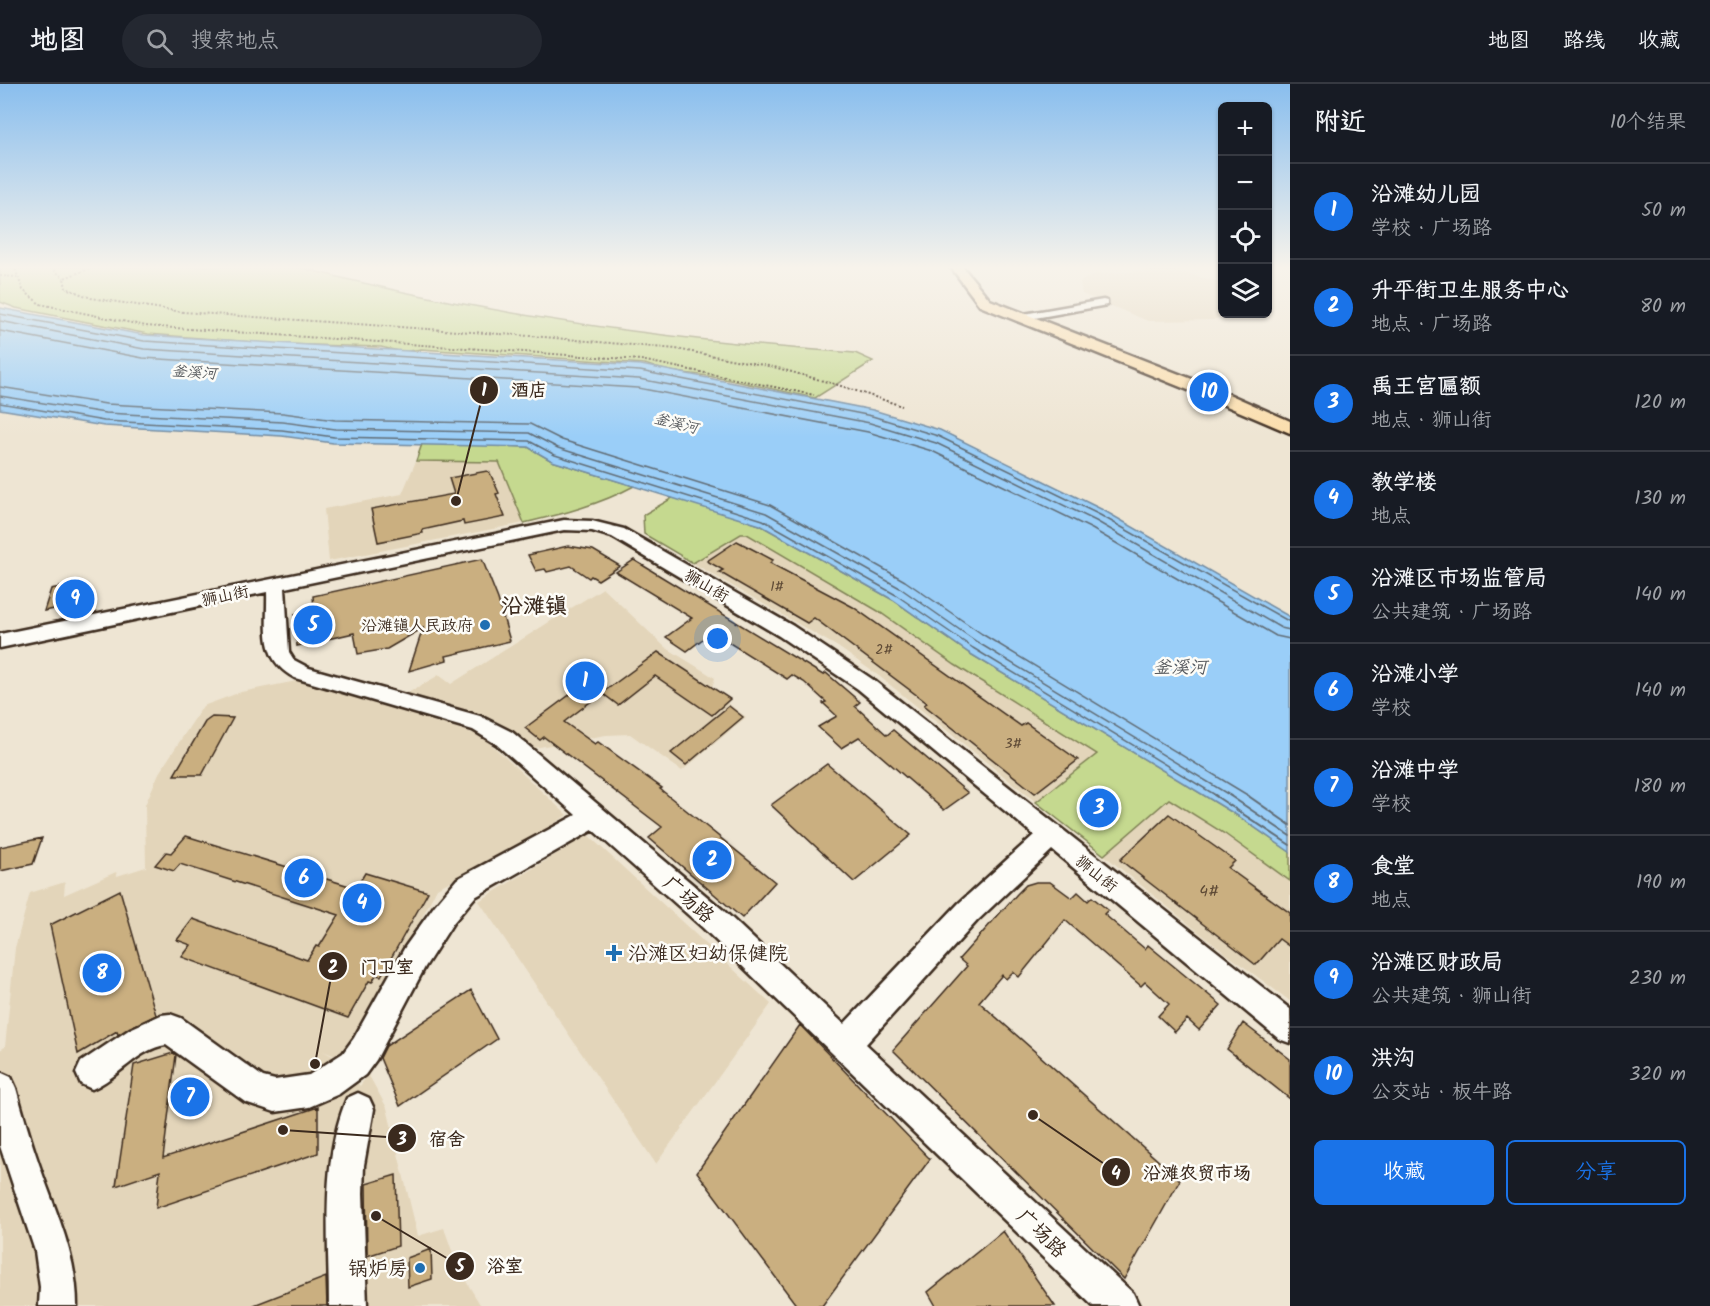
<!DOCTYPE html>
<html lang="zh">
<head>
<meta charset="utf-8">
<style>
	body { margin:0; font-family:Kalam,"LXGW WenKai TC",sans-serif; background:#242831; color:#f1f3f6 }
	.controls { position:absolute; right:18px; top:18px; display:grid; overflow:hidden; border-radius:9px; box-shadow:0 2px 4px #0004 }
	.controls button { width:54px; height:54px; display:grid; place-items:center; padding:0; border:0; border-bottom:2px solid #363941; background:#171b24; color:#f1f3f6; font:30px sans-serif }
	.you { position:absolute; left:718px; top:555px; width:21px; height:21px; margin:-15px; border:4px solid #fff; border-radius:50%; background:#1a73e8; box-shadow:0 0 0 9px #1a73e833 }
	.badge { display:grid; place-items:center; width:39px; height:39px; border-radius:50%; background:#1a73e8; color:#fff; font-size:20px; font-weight:700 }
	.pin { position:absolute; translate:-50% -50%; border:3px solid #fff; box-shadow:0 2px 6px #0006 }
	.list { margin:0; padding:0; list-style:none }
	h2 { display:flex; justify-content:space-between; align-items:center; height:78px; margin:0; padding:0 24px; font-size:26px }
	h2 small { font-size:20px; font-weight:400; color:#9ea1a6 }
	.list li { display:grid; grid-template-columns:39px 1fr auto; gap:18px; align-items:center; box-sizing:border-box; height:96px; padding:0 24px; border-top:2px solid #363941 }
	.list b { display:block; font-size:22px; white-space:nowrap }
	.list p { margin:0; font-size:20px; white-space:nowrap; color:#9ea1a6 }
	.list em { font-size:20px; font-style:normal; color:#9ea1a6 }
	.actions { display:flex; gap:12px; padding:18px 24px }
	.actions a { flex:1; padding:14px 0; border:2px solid #1a73e8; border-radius:9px; text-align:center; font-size:21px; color:#1a73e8 }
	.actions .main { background:#1a73e8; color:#fff }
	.icon { flex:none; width:33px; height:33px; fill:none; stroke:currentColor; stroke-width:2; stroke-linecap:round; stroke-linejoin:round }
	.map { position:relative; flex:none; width:1290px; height:1222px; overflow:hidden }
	header { display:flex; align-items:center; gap:36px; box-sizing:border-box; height:84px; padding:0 30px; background:#171b24; border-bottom:2px solid #363941 }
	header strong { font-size:28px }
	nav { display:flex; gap:33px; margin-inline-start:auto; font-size:21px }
	.search { width:420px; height:54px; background:#242831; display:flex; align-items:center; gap:15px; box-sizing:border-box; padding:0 21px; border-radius:33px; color:#9ea1a6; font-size:22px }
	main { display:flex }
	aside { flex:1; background:#171b24 }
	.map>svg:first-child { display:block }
</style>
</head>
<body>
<header>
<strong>地图</strong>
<div class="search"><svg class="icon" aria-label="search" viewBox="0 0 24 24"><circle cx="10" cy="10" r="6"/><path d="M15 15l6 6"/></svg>搜索地点</div>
<nav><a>地图</a><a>路线</a><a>收藏</a></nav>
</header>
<main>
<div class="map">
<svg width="1290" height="1222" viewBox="0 0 1290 1222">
	<rect width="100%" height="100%" fill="#eee5d3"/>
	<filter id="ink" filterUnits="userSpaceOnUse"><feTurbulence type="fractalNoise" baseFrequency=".0167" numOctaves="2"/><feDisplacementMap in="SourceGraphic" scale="12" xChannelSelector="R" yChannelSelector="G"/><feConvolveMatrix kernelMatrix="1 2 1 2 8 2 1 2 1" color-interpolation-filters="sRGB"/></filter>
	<g filter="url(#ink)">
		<path fill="#e3d5ba" d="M1172 185 1222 199V230H1230L1213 236 1148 237 1082 210 1080 198 1095 190Z
			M416 377 499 378 524 439 329 477 324 425 402 410Z
			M747 449 878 527 955 581 1098 670 1036 718 879 592 838 563 693 479 741 450Z
			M603 504 665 563 715 594 712 603 730 615 727 619 746 633 682 687 630 650 606 651 534 664 516 649 488 633 406 610 439 591 451 600Z
			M302 596 482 652 567 731 522 761 437 804 360 955 340 974 323 967 338 975 360 1002 368 990 387 1024 418 1152 444 1144 458 1184 481 1222H0V966L5 963 15 864 30 809 65 798 64 811 116 788 117 792 146 783 145 721 159 689 203 622 241 608Z
			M1169 715 1225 750 1290 797V917L1217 863 1104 771Z
			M588 751 771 920 656 1080 479 817Z"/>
		<path fill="#c5d98f" stroke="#808256" stroke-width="1.5" d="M0 182H294C477 230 666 256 855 269L873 277 815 314C781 307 747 299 713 293 690 289 667 289 645 280L421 265 403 268 381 263 279 260 148 250 16 224 0 218Z
			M459 359 528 363 552 377 634 402C599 421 562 430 524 439L499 378 416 377 422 360Z
			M674 413 760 441 893 516 969 569 1238 732 1290 768V797L1225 750 1169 715 1104 771 1036 718 1097 670 955 581 878 527 747 450H741L693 479 644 450 643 431Z"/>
		<path fill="#9acef8" stroke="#748ca1" stroke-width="1.5" d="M0 224 144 251 641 281 873 326 940 346 1103 426 1290 533V768L1238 732 969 569 893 516 760 441 552 377 528 363 333 359 282 352 104 342 0 325Z"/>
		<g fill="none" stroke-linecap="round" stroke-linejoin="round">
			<path stroke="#616c75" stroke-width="1.5" d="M0 230 144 257 640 287 872 332 938 352 1100 431 1290 538
				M0 237 144 265 639 295 870 339 936 359 1096 437 1281 544 1290 546
				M0 247 143 274 638 304 868 348 932 367 1092 445 1276 552 1290 555
				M0 303 106 320 283 329 335 336 530 340 562 356 770 421 905 497 982 550 1249 712
				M0 312 105 329 283 338 335 345 529 349 558 364 766 429 900 504 977 558 1231 712
				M0 319 104 337 282 346 334 353 529 357 555 371 763 436 896 511 973 564 1217 712"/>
			<path stroke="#616c75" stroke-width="2" d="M1214 711 1290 761
				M1229 711 1290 752
				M1247 711 1290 741"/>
		</g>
		<path fill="#caaf80" stroke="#3b2a1e" stroke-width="1.5" d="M487 387 490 389 499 409 496 410 505 433 464 441 463 437 422 446 423 449 378 458 371 425 454 410 449 394Z
			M737 457 773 476 770 479 853 523 1021 642 1026 639 1078 676 1035 709 924 621 927 619 814 534 807 539 719 488 723 486 707 477Z
			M568 462 593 466 620 482 598 496 591 492 589 494 571 482 547 488 545 485 536 487 528 471Z
			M482 475 498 515 510 557 446 572 447 576 409 587 423 544 387 565 358 570 354 549 297 562 295 530 314 525 313 512Z
			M634 476 823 591 826 589 860 618 855 622 887 651 893 646 968 709 944 726 859 653 841 664 818 643 837 632 823 619 826 618 804 598 792 591 787 595 712 548 687 567 666 553 692 534 616 488Z
			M75 500 70 522 44 527 51 505Z
			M658 568 730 615 712 631 655 592 618 621 602 609Z
			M587 598 602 609 564 638 595 660 598 658 662 704 660 705 775 798 742 834 649 754 662 743 544 653 540 656 525 644Z
			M729 622 743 633 686 681 671 669Z
			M212 633 233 634 202 691H174L205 638Z
			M827 680 911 751 854 798 771 721Z
			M1169 730 1235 777 1228 784 1290 829V863L1279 855 1256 881 1120 776Z
			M186 752 356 804 365 789 428 808 381 892 376 891 372 898 369 897 348 934 182 873 191 861 177 856 193 835 307 876 316 862 319 863 339 831 180 780 174 787 155 781 166 768 171 769Z
			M42 754 33 780 0 787V763Z
			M1036 798H1050L1072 814 1078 808 1088 817 1092 813 1108 826 1104 830 1145 865 1148 861 1221 921 1199 946 1187 935 1175 948 1158 932 1169 920 1145 898 1141 902 1065 836 1019 893 1013 888 1006 895 1002 891 979 918 1180 1096 1124 1195 893 966 967 882 959 875 1017 810 1026 801Z
			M120 806 156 931 118 951 117 947 78 970 50 841Z
			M471 906 497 955 400 1022 380 974 386 962Z
			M1243 939 1290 975V1015L1227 965Z
			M800 941 930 1075 822 1222H797L697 1088Z
			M173 969 176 971 163 1074 318 1023V1069L156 1124 160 1087 116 1102 134 981Z
			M396 1091 398 1162 367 1172 366 1100Z
			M1003 1147 1055 1222H936L928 1208Z
			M431 1165 432 1195 408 1203 407 1174Z
			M326 1193 327 1222H254V1221Z"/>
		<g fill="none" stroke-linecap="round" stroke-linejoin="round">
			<g stroke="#3b2a1e" stroke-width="5">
				<path id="minor" d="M1103 216 1107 217V221L1018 237 1013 234 1018 231Z
					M564 436 592 437 624 445 793 542 872 595 1290 925V959L1279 955 1052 766 977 837 866 960 1133 1209 1139 1222H1093L703 844 593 746 475 813 453 839 425 883 376 976 365 991 339 1010 309 1023 275 1028 245 1018 166 961C138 965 118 994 92 1005L81 1000 76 989 81 978 130 945 161 931 170 930 181 934 263 993 275 996 309 991 343 969 354 954 405 863 435 821 457 795 576 731 496 660 473 646 295 594C259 575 268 544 267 508L0 564V550ZM564 446 592 447 612 453 779 552 858 605 1034 751 959 819 844 940 723 826 512 648 480 632 309 584 294 576 289 568 285 504Z
					M0 988 11 993 16 1004C23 1029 30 1055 39 1080 55 1127 77 1170 77 1222H39L40 1203 35 1167 0 1062Z
					M358 1009 369 1014 374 1025 364 1081 363 1109 367 1222H329C329 1154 320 1078 347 1014Z"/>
			</g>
			<g stroke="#3b2a1e" stroke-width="5">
				<path id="major" d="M950 182H962L990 216 1215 304 1290 337V349L1203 312 980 222Z"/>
			</g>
			<path stroke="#3b2a1e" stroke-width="2" stroke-dasharray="2 2" stroke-linecap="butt" d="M14 182 23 206 40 220 146 242 641 276 814 311
				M57 182 55 187 64 194
				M97 182 64 194 66 204 91 214 183 228 544 253 676 265 774 283 838 301 902 322
				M14 185 31 182
				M0 192 17 193"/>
			<use href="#minor" fill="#fdfcf7" fill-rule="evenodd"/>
			<use href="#major" fill="#fbddab" fill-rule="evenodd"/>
		</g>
	</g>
	<linearGradient id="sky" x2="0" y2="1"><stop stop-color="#89beee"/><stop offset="0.52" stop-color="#f7f3eb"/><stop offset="1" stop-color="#f7f3eb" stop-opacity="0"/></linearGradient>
	<rect width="1290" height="353" fill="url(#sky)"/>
	<g fill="#1f6fb2" stroke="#fdfcf7" stroke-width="2">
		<circle cx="485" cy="541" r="6"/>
		<path d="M611 860h6v6h6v6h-6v6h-6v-6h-6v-6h6z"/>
		<circle cx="420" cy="1184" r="6"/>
	</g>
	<g text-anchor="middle" stroke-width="5" stroke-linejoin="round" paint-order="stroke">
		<g font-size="14" fill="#5f4b36">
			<text x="777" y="507">1#</text>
			<text x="884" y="570">2#</text>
			<text x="1013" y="664">3#</text>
		</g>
		<g font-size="15" font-style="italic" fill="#585b5f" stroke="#fdfcf7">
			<text transform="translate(194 288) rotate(4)" y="5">釜溪河</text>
			<text transform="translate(676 339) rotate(14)" y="5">釜溪河</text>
		</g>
		<g font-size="16" fill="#3b2a1e" stroke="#fdfcf7">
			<text transform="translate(707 501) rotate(30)" y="6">狮山街</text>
			<text transform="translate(225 511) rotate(-12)" y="6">狮山街</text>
			<text transform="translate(1097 789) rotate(39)" y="6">狮山街</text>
		</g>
		<g font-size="16" fill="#3b2a1e" stroke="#fdfcf7" text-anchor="end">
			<text x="473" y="547">沿滩镇人民政府</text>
		</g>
		<g font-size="16" fill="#5f4b36">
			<text x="1209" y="812">4#</text>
		</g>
		<g font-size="18" font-style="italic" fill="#585b5f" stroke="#fdfcf7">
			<text x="1180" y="589">釜溪河</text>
		</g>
		<g font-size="20" fill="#3b2a1e" stroke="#fdfcf7">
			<text transform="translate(689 815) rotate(41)" y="7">广场路</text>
			<text transform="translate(1042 1149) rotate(44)" y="7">广场路</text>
		</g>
		<g font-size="20" fill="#3b2a1e" stroke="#fdfcf7" text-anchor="start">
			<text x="628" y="876">沿滩区妇幼保健院</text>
			<text x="408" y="1191" text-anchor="end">锅炉房</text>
		</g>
		<g font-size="22" font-weight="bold" fill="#3b2a1e" stroke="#fdfcf7">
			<text x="534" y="529">沿滩镇</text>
		</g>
	</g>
	<path fill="none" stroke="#3b2a1e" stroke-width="2" d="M456 417L484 306M315 980L333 882M283 1046L402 1054M1033 1031L1116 1088M376 1132L460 1182"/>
	<g fill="#3b2a1e" stroke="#fdfcf7" stroke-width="2">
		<circle cx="456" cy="417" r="6"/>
		<circle cx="315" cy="980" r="6"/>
		<circle cx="283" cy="1046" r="6"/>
		<circle cx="1033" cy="1031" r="6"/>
		<circle cx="376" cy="1132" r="6"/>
		<circle cx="484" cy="306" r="15"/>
		<circle cx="333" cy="882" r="15"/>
		<circle cx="402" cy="1054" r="15"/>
		<circle cx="1116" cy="1088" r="15"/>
		<circle cx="460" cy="1182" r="15"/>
	</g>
	<g font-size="18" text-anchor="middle" font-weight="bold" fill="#fff">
		<text x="484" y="312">1</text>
		<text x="333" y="889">2</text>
		<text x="402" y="1061">3</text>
		<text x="1116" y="1095">4</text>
		<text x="460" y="1188">5</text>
	</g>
	<g font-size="18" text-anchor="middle" font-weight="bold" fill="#3b2a1e" stroke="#fdfcf7" stroke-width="5" stroke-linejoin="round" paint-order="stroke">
		<text x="529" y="312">酒店</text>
		<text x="387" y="889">门卫室</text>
		<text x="447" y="1061">宿舍</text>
		<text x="1197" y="1095">沿滩农贸市场</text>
		<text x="505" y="1188">浴室</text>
	</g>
</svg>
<div class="controls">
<button>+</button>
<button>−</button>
<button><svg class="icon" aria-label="locate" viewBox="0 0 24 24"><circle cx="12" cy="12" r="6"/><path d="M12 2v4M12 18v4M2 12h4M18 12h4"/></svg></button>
<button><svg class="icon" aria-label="layers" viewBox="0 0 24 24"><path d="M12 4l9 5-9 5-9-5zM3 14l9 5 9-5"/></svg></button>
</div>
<div class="you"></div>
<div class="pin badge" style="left:585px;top:597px">1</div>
<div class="pin badge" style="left:712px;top:776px">2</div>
<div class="pin badge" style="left:1099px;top:724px">3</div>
<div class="pin badge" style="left:362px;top:819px">4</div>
<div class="pin badge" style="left:313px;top:541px">5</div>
<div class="pin badge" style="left:304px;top:794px">6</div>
<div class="pin badge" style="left:190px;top:1013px">7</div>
<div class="pin badge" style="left:102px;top:889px">8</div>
<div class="pin badge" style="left:75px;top:515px">9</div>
<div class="pin badge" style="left:1209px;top:308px">10</div>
</div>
<aside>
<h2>附近<small>10个结果</small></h2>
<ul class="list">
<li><span class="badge">1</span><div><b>沿滩幼儿园</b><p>学校 · 广场路</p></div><em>50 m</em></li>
<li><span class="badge">2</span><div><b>升平街卫生服务中心</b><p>地点 · 广场路</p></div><em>80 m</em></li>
<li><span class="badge">3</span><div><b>禹王宫匾额</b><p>地点 · 狮山街</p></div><em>120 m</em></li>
<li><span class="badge">4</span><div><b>教学楼</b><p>地点</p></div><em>130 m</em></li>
<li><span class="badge">5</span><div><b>沿滩区市场监管局</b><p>公共建筑 · 广场路</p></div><em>140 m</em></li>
<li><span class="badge">6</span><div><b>沿滩小学</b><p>学校</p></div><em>140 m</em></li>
<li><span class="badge">7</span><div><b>沿滩中学</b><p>学校</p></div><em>180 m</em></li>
<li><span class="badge">8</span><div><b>食堂</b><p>地点</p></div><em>190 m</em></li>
<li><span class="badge">9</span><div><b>沿滩区财政局</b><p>公共建筑 · 狮山街</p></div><em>230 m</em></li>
<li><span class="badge">10</span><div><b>洪沟</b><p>公交站 · 板牛路</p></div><em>320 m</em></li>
</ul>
<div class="actions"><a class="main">收藏</a><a>分享</a></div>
</aside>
</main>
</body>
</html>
